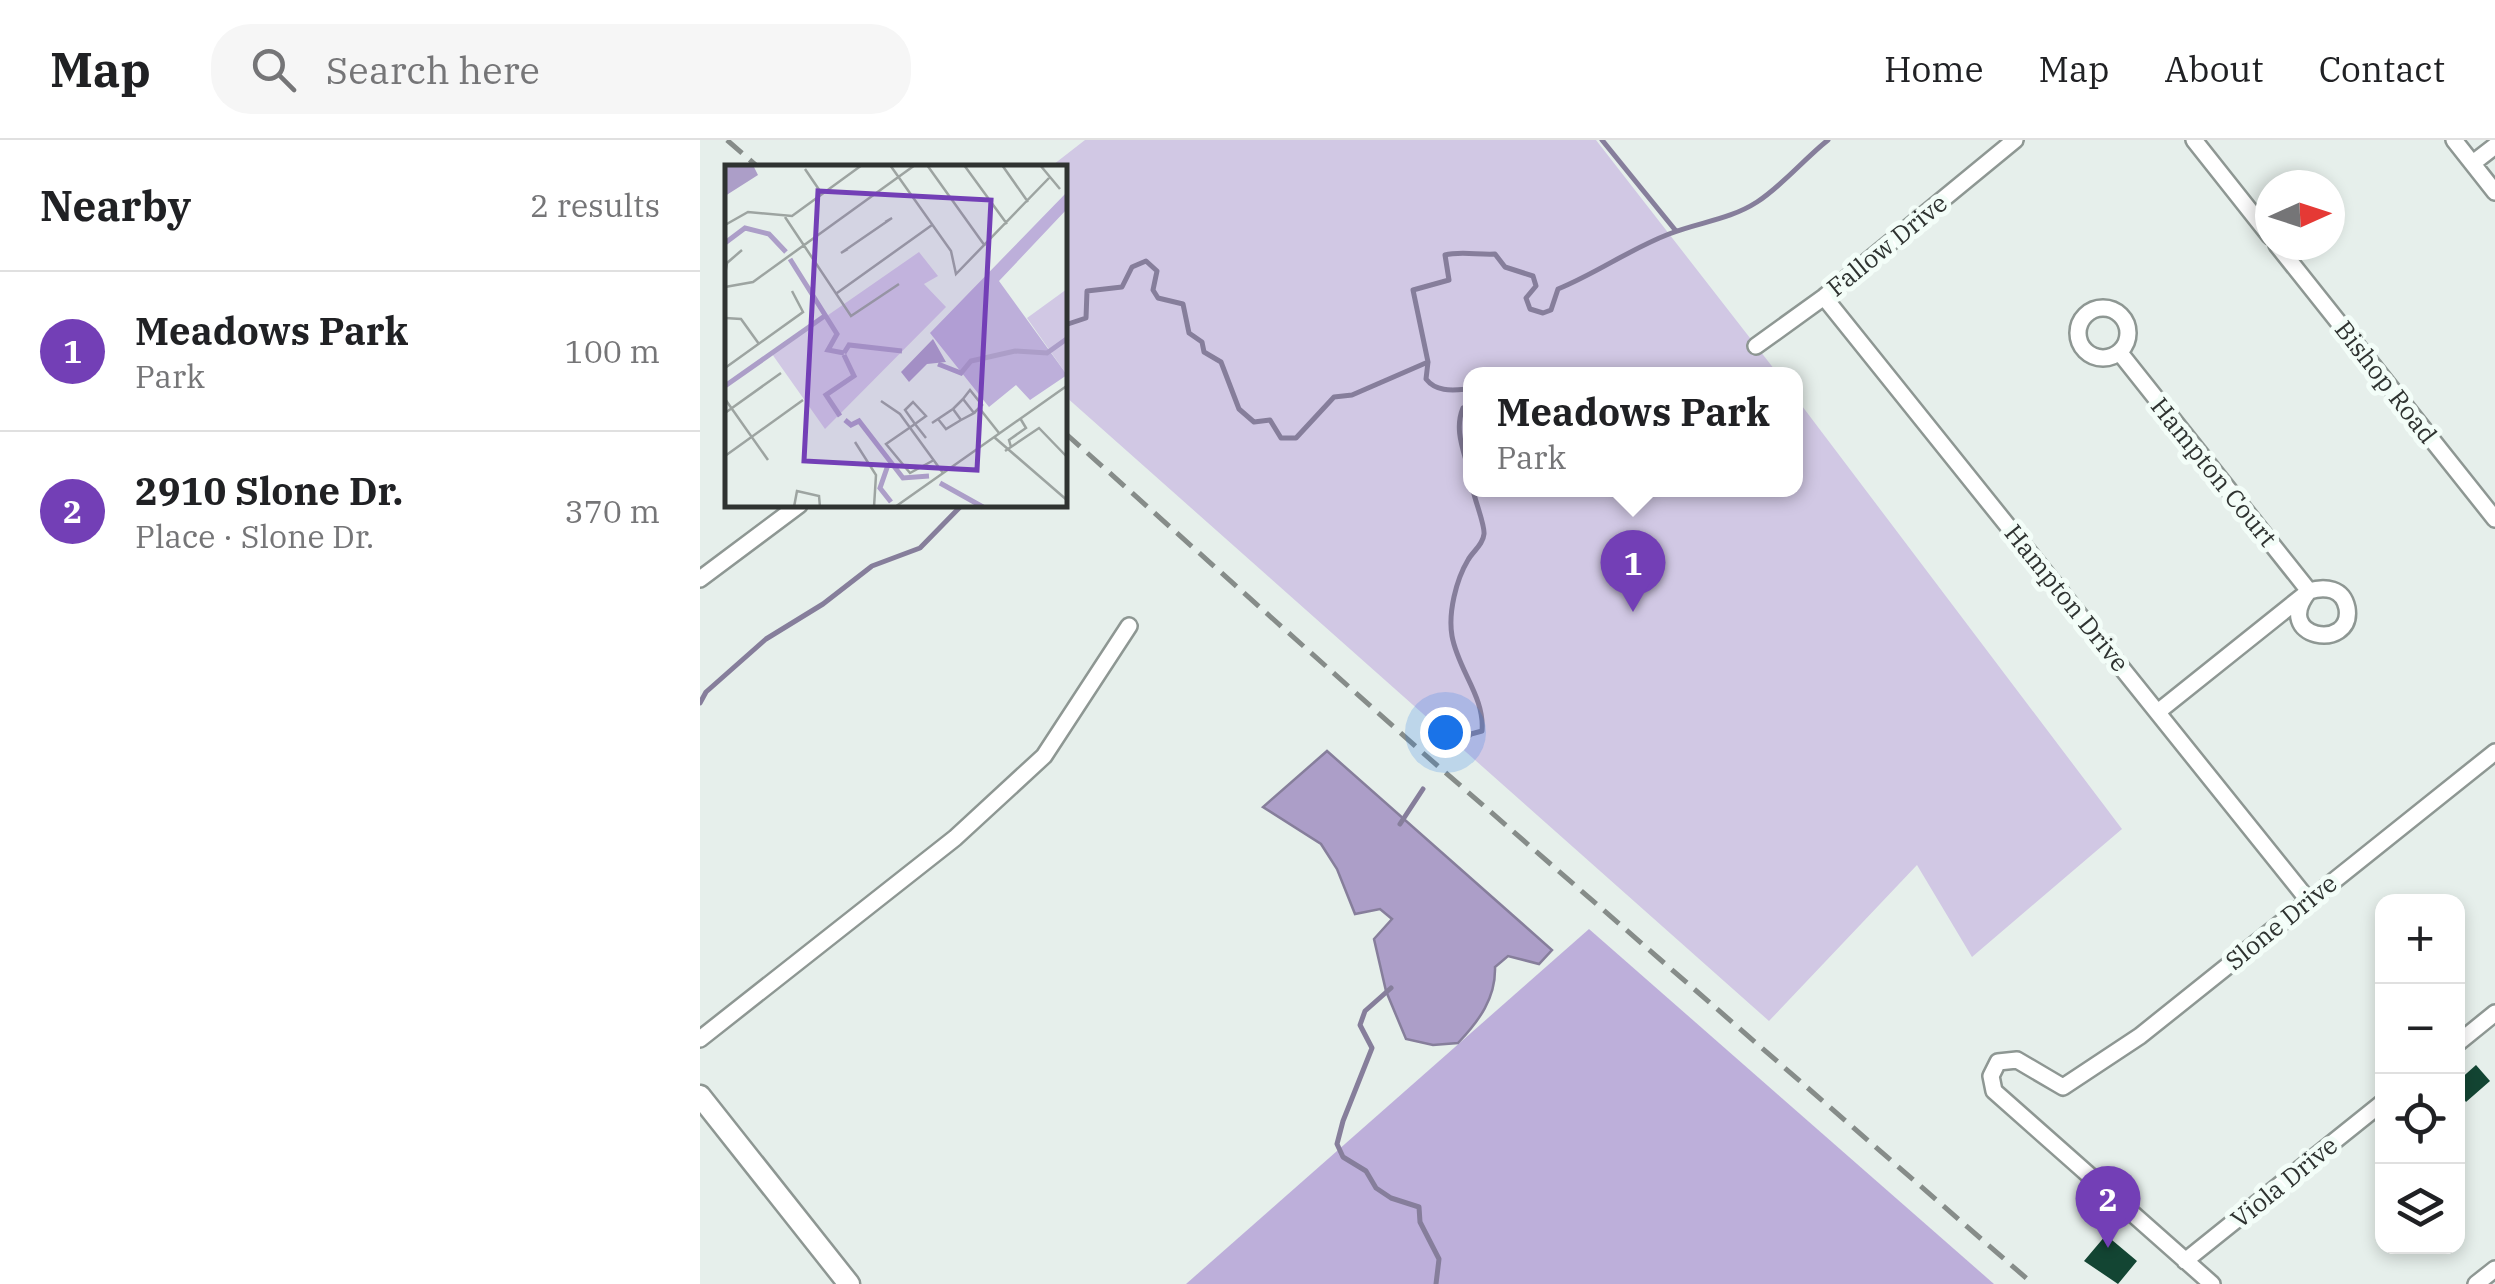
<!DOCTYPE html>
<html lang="en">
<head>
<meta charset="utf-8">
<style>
	body { margin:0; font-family:"IBM Plex Serif",serif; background:#f6f6f6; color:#202124 }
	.controls { position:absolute; right:30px; bottom:30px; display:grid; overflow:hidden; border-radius:20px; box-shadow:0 5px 15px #0003 }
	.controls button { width:90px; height:90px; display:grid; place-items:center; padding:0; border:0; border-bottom:2px solid #e0e0e0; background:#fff; color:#202124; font:50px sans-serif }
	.compass { position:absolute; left:1555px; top:30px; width:90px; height:90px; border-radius:50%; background:#fff; box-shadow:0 5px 15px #0003; rotate:87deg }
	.you { position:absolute; left:745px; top:592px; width:35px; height:35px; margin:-25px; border:8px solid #fff; border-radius:50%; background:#1a73e8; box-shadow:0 0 0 15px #1a73e833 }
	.badge { display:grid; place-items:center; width:65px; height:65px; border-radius:50%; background:#733fb6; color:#fff; font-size:32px; font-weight:700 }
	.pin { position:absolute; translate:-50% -82px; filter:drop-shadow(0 2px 5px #0008) }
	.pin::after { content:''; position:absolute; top:52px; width:35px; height:30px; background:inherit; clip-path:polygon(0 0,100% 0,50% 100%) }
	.popup { position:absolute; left:763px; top:227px; width:340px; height:130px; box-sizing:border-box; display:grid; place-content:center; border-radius:20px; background:#fff; filter:drop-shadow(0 2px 8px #0005); font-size:32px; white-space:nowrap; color:#757577 }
	.popup b { font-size:38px; color:#202124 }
	.popup::after { content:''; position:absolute; left:50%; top:100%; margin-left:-20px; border:20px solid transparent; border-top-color:#fff }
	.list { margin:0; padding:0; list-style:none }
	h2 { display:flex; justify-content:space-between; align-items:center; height:130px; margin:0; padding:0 40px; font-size:42px }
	h2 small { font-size:32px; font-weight:400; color:#757577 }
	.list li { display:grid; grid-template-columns:65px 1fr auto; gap:30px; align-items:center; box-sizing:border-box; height:160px; padding:0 40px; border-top:2px solid #e0e0e0 }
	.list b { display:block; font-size:38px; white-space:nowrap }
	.list p { margin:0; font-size:32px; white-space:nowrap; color:#757577 }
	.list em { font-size:32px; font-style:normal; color:#757577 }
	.icon { flex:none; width:55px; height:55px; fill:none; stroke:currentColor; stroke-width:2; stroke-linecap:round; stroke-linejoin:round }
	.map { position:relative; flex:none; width:1795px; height:1144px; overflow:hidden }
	header { display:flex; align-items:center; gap:60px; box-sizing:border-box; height:140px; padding:0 50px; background:#fff; border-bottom:2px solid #e0e0e0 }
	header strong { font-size:48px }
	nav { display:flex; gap:55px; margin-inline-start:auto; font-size:35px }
	.search { width:700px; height:90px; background:#f6f6f6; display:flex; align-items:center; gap:25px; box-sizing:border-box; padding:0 35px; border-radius:40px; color:#757577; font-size:38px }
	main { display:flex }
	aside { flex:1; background:#fff }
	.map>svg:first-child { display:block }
</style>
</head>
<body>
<header>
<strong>Map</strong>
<div class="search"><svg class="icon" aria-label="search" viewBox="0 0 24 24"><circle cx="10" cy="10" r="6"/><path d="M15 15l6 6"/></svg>Search here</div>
<nav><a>Home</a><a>Map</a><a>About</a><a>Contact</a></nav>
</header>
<main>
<aside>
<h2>Nearby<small>2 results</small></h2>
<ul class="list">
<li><span class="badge">1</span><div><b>Meadows Park</b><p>Park</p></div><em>100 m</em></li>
<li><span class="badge">2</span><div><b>2910 Slone Dr.</b><p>Place · Slone Dr.</p></div><em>370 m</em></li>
</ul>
</aside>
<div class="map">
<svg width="1795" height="1144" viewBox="0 0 1795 1144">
	<rect width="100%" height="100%" fill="#e6efeb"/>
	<path fill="#d1c8e4" d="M385 0H896L1078 234 770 235V350H1096V258L1422 689 1272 817 1217 725 1069 881 365 256V28H349Z"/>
	<path fill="#bdafda" d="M889 789 1294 1144H486Z"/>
	<path fill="#ac9ec8" stroke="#867e9b" stroke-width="2.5" d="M627 611 852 810 839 824 808 816 795 827C796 858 779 881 758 903L733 905 706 899 686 851 674 799 692 779 680 769 655 774 637 729 621 704 563 667Z"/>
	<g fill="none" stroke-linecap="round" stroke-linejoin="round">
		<path stroke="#867e9b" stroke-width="5" d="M902 0 976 91
			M365 185 386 178 387 151 422 147 432 127 446 121 457 131 453 150 458 158 483 164 489 193 502 202 504 212 521 222 539 269 554 282 570 280 581 298H596L634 257 652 255 728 222
			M770 249C754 250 737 253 726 239L728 222 713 150 749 140 745 115C759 111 779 115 795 114L805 127 833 136 836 146 826 158 830 169 843 173 851 170 858 149C897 133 930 109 969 94 999 82 1029 80 1057 62 1083 45 1104 19 1128 0
			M770 266 763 268C753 292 766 314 770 337
			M0 563 6 552 66 499 123 464 172 426 220 408 262 365
			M760 605 771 594 782 591C785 557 758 530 752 496 748 473 756 440 768 420 773 411 783 405 784 394 785 385 775 361 773 350
			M700 684 723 649
			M691 848 665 871 660 885 672 908 643 981 637 1004 643 1017 666 1031 676 1048 691 1058 719 1067 720 1082 739 1119 736 1144"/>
	</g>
	<path fill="#134533" d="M1776 925 1790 941 1766 962 1758 951V941Z
		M1406 1095 1437 1121 1418 1144 1384 1121Z"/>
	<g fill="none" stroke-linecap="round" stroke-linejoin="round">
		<g stroke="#8e9793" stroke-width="20">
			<path id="minor" d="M1494 0 1570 96
				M1754 0 1795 52
				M1773 23 1795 6
				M1577 105 1795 379
				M1124 157 1608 760
				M1378 193a25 25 0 1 1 50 0a25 25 0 1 1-50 0Z
				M1056 206 1124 157 1315 0
				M1420 213 1609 451
				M0 439 99 365
				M1459 571 1609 451C1625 446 1643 448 1647 468 1654 512 1570 499 1609 451
				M0 899 255 698 344 616 429 486
				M1758 903 1795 873
				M1485 1121 1682 963
				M1512 1144 1294 951 1291 936 1298 922 1317 920 1363 947 1440 896 1795 612
				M1776 1144 1795 1129"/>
		</g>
		<g stroke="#8e9793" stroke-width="25">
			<path id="major" d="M0 956 149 1144"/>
		</g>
		<use href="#minor" stroke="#fff" stroke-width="15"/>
		<use href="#major" stroke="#fff" stroke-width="20"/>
		<path stroke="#868c89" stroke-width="5" stroke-dasharray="20 10" stroke-linecap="butt" d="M27 0 59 28
			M365 293 723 613 1333 1144"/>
	</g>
	<g text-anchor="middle" stroke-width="10" stroke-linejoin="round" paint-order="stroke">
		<g font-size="25" fill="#2f3331" stroke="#f3fdf8">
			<text transform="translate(1187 105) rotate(-39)" y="9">Fallow Drive</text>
			<text transform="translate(1686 242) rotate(52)" y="9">Bishop Road</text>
			<text transform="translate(1514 332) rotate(51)" y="9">Hampton Court</text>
			<text transform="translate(1367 458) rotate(51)" y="9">Hampton Drive</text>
			<text transform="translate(1581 782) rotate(-39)" y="9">Slone Drive</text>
			<text transform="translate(1584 1042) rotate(-39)" y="9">Viola Drive</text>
		</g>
	</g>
	<g transform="translate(25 25)">
		<rect width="342" height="342" fill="#e6efeb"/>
		<path d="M194 87 213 111 199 119 221 142 100 264 47 189ZM342 124 343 210H342L302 153Z" fill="#d1c8e4"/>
		<path d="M342 27V44L274 116 342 210 305 235 291 220 264 242 205 168Z" fill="#bdafda"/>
		<path d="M28 0 33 10 0 31V0ZM208 174 221 197 202 199 184 217 176 207Z" fill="#ac9ec8"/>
		<path fill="none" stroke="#ac9ec8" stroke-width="5" d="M0 78 20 63 44 69 61 87M65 94 112 169 103 185 119 188M119 188 124 180 177 186M213 199 236 208 246 196 290 186 322 188 343 173M0 221 101 150M115 251 101 230 129 211 119 190M120 255 126 260 134 256 178 313 204 311M163 300 155 323 166 337M215 318 258 342"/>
		<path fill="none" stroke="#9da4a1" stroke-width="2.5" d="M165 0 226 86 231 109 324 13M202 0 260 81M239 0 282 59M277 0 303 37M315 0 335 24M80 4 97 29M60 52 126 151 174 119M0 60 23 47 67 51 137 0M123 84 116 88 167 53 160 57M0 110 2 98 17 85M0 122 28 117 190 0M112 128 207 60M0 153 16 154 34 179M0 203 78 147 67 126M0 234 43 295M238 234 245 225 257 240 249 248M156 236 175 249 218 308M228 244 238 234 249 248 236 255M255 244 274 268M0 248 56 208M207 258 228 244 236 255 221 264 213 254M269 272 343 336M201 273 190 259 180 245 188 237 201 251 190 259 161 279 185 308 209 295M130 277 151 310 149 342M286 282 284 275 301 263 295 253M280 286 314 263 343 293M0 291 78 235M69 342 72 326 94 331 95 342M170 342 343 220"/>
		<path fill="#733fb6" fill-opacity="0.15" stroke="#733fb6" stroke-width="5" d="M93 26 266 35 252 305 79 296Z"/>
		<rect width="342" height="342" fill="none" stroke="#2f3331" stroke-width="5"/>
	</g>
</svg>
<div class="controls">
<button>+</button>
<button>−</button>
<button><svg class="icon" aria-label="locate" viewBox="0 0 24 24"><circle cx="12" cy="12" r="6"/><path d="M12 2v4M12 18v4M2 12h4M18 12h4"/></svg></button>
<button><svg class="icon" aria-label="layers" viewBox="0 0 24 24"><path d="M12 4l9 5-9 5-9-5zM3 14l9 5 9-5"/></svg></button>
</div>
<svg class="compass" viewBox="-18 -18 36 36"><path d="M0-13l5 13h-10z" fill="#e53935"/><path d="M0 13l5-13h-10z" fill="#757577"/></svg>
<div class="you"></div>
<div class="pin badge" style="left:933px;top:472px">1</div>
<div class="popup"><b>Meadows Park</b>Park</div>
<div class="pin badge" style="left:1408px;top:1108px">2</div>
</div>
</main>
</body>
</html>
